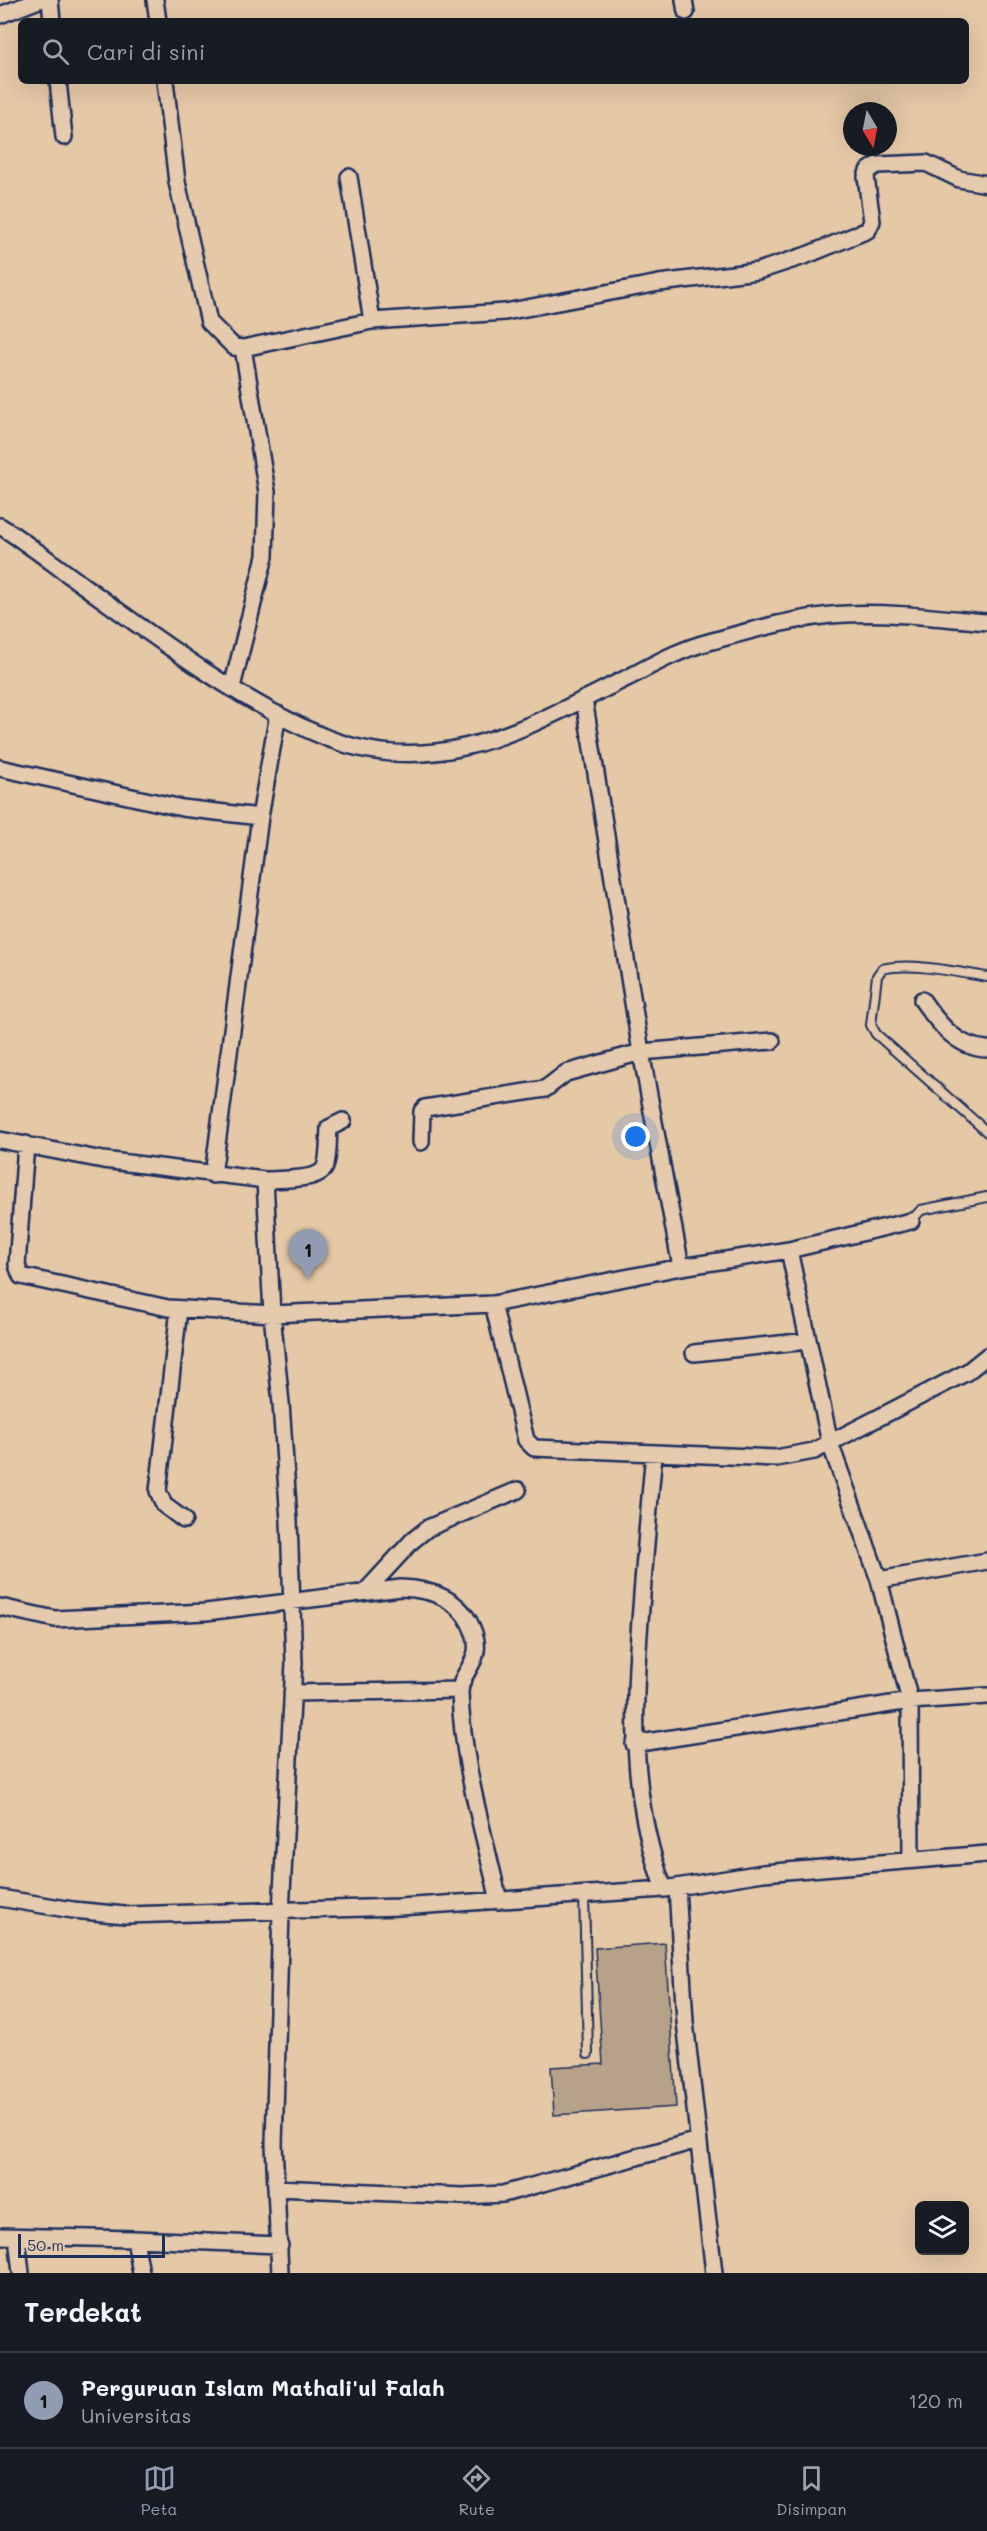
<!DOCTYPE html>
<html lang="id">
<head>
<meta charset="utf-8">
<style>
	body { margin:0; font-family:Mali,sans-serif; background:#20242c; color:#f1f3f6 }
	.controls { position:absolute; right:18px; bottom:18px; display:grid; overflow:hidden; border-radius:9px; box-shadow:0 6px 24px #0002 }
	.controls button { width:54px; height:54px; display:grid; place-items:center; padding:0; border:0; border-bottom:2px solid #363941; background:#171b24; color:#f1f3f6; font:30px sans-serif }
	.compass { position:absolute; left:843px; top:102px; width:54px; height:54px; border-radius:50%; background:#171b24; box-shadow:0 6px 24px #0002; rotate:170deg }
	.scale { position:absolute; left:18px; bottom:15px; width:147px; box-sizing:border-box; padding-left:6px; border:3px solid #1b2f5e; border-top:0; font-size:16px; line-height:21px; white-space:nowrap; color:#1b2f5e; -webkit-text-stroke:4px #e6caad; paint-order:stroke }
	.you { position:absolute; left:636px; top:1137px; width:21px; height:21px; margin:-15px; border:4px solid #fff; border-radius:50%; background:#1a73e8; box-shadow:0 0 0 9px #1a73e833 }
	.badge { display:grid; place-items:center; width:39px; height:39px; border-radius:50%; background:#919bb2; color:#111; font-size:20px; font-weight:700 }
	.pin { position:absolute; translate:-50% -50px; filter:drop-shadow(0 2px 3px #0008) }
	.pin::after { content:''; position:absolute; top:32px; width:21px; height:18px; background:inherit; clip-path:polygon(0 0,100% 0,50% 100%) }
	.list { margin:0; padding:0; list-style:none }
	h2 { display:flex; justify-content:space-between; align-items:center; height:78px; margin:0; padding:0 24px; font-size:26px }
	h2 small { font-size:20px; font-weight:400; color:#9ea1a6 }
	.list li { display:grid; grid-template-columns:39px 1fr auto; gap:18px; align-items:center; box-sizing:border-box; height:96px; padding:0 24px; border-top:2px solid #363941 }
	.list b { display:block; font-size:22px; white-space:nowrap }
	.list p { margin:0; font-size:20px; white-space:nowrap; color:#9ea1a6 }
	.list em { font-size:20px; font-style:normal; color:#9ea1a6 }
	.icon { flex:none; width:33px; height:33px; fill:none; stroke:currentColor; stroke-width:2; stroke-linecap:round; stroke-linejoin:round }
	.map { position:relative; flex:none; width:987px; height:2273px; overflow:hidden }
	.search { position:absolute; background:#171b24; box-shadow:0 6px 24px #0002; left:18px; right:18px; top:18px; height:66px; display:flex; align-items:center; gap:15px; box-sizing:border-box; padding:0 21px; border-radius:9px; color:#9ea1a6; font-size:22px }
	.sheet { height:174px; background:#171b24 }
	nav { display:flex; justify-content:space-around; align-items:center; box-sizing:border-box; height:84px; border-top:2px solid #363941; background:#171b24; font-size:16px; color:#9ea1a6 }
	nav a { display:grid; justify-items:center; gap:3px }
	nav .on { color:#919bb2 }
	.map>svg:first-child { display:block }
</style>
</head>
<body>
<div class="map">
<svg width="987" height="2273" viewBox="0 0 987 2273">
	<rect width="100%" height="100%" fill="#e5c8a6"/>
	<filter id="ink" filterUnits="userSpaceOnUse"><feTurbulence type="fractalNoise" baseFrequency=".0167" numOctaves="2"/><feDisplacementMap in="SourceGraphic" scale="12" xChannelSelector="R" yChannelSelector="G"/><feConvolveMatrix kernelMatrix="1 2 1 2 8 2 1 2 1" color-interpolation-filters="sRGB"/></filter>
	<g filter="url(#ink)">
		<path fill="#b6a288" stroke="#1b2f5e" stroke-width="1.5" d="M665 1943 676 2107 554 2115 551 2067 603 2064 595 1948Z"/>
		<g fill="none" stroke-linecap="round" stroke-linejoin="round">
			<g stroke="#1b2f5e" stroke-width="12">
				<path id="lane" d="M987 977C957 972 912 962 882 969L877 976 871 1025 876 1034 987 1132
					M911 1221 921 1210 987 1197
					M584 1894 588 2054"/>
			</g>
			<g stroke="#1b2f5e" stroke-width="20">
				<path id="street" d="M50 0 52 21
					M155 0 158 21
					M684 0 686 12
					M0 15 39 0
					M58 81 64 137
					M165 81 177 182 209 322 234 347 243 348 372 321 505 312 659 283 758 271 807 255 868 230 872 221 866 177 868 171 877 165 926 163 959 179 987 184
					M349 177 372 321
					M0 526C29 544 56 566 84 586 156 638 245 705 327 738 440 782 530 725 629 677 654 664 681 649 709 642 752 630 801 616 846 614 893 612 941 618 987 622
					M232 687 265 556 267 492 243 348
					M0 768 182 808 260 817
					M922 1000C938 1023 957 1048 987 1049
					M0 1140 103 1160 265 1180 272 1314 281 1403 289 1521 294 1663 281 1912 274 2144 280 2273
					M421 1142 422 1111 425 1108 545 1089 566 1073 641 1052 772 1041
					M26 1144 17 1265 21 1276 168 1308 272 1314 493 1304 681 1267 641 1052 584 699
					M213 1175 260 817 278 714
					M265 1180C279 1179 319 1181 325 1167 329 1157 328 1140 329 1128L343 1121
					M789 1250 830 1443 879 1580 987 1561
					M681 1267 789 1250 911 1221
					M493 1304 526 1440 534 1448 776 1458 814 1451 967 1372 987 1356
					M179 1309 158 1491 164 1505 184 1520
					M694 1353 808 1341
					M654 1453C649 1505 645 1556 641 1608 633 1704 629 1797 664 1889
					M879 1580 910 1701 987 1696
					M365 1592 412 1541 428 1528 518 1490
					M0 1607 55 1619 206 1612 401 1588C433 1589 463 1600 474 1633 484 1662 460 1670 460 1693 462 1763 484 1833 499 1901
					M292 1693 460 1690
					M634 1744 910 1701 911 1860
					M677 1887 685 2022 714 2273
					M0 1898 73 1910 125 1915 400 1907 664 1889 763 1873 987 1854
					M276 2188 463 2196 503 2194 698 2140
					M0 2236 135 2239 141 2273
					M17 2237 21 2273
					M135 2239 280 2245"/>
			</g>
			<use href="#lane" stroke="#e6caad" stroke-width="8"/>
			<use href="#street" stroke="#e6caad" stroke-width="15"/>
		</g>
	</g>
</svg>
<div class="controls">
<button><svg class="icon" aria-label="layers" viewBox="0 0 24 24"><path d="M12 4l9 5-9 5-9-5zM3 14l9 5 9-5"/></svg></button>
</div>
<svg class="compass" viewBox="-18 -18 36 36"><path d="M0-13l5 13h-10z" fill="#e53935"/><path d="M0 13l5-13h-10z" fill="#9ea1a6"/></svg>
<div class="scale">50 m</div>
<div class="you"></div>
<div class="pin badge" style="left:308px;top:1279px">1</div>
<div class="search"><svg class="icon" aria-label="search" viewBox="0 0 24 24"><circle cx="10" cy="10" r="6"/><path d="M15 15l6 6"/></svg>Cari di sini</div>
</div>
<section class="sheet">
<h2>Terdekat<small></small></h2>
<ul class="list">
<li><span class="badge">1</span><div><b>Perguruan Islam Mathali'ul Falah</b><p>Universitas</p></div><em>120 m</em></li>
</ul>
</section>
<nav>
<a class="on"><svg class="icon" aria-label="map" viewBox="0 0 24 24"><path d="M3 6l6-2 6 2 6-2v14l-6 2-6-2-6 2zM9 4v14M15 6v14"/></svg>Peta</a>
<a><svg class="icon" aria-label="directions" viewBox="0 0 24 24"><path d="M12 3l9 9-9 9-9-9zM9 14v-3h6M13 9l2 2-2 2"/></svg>Rute</a>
<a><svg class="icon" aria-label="saved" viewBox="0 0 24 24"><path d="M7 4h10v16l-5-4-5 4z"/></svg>Disimpan</a>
</nav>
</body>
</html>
